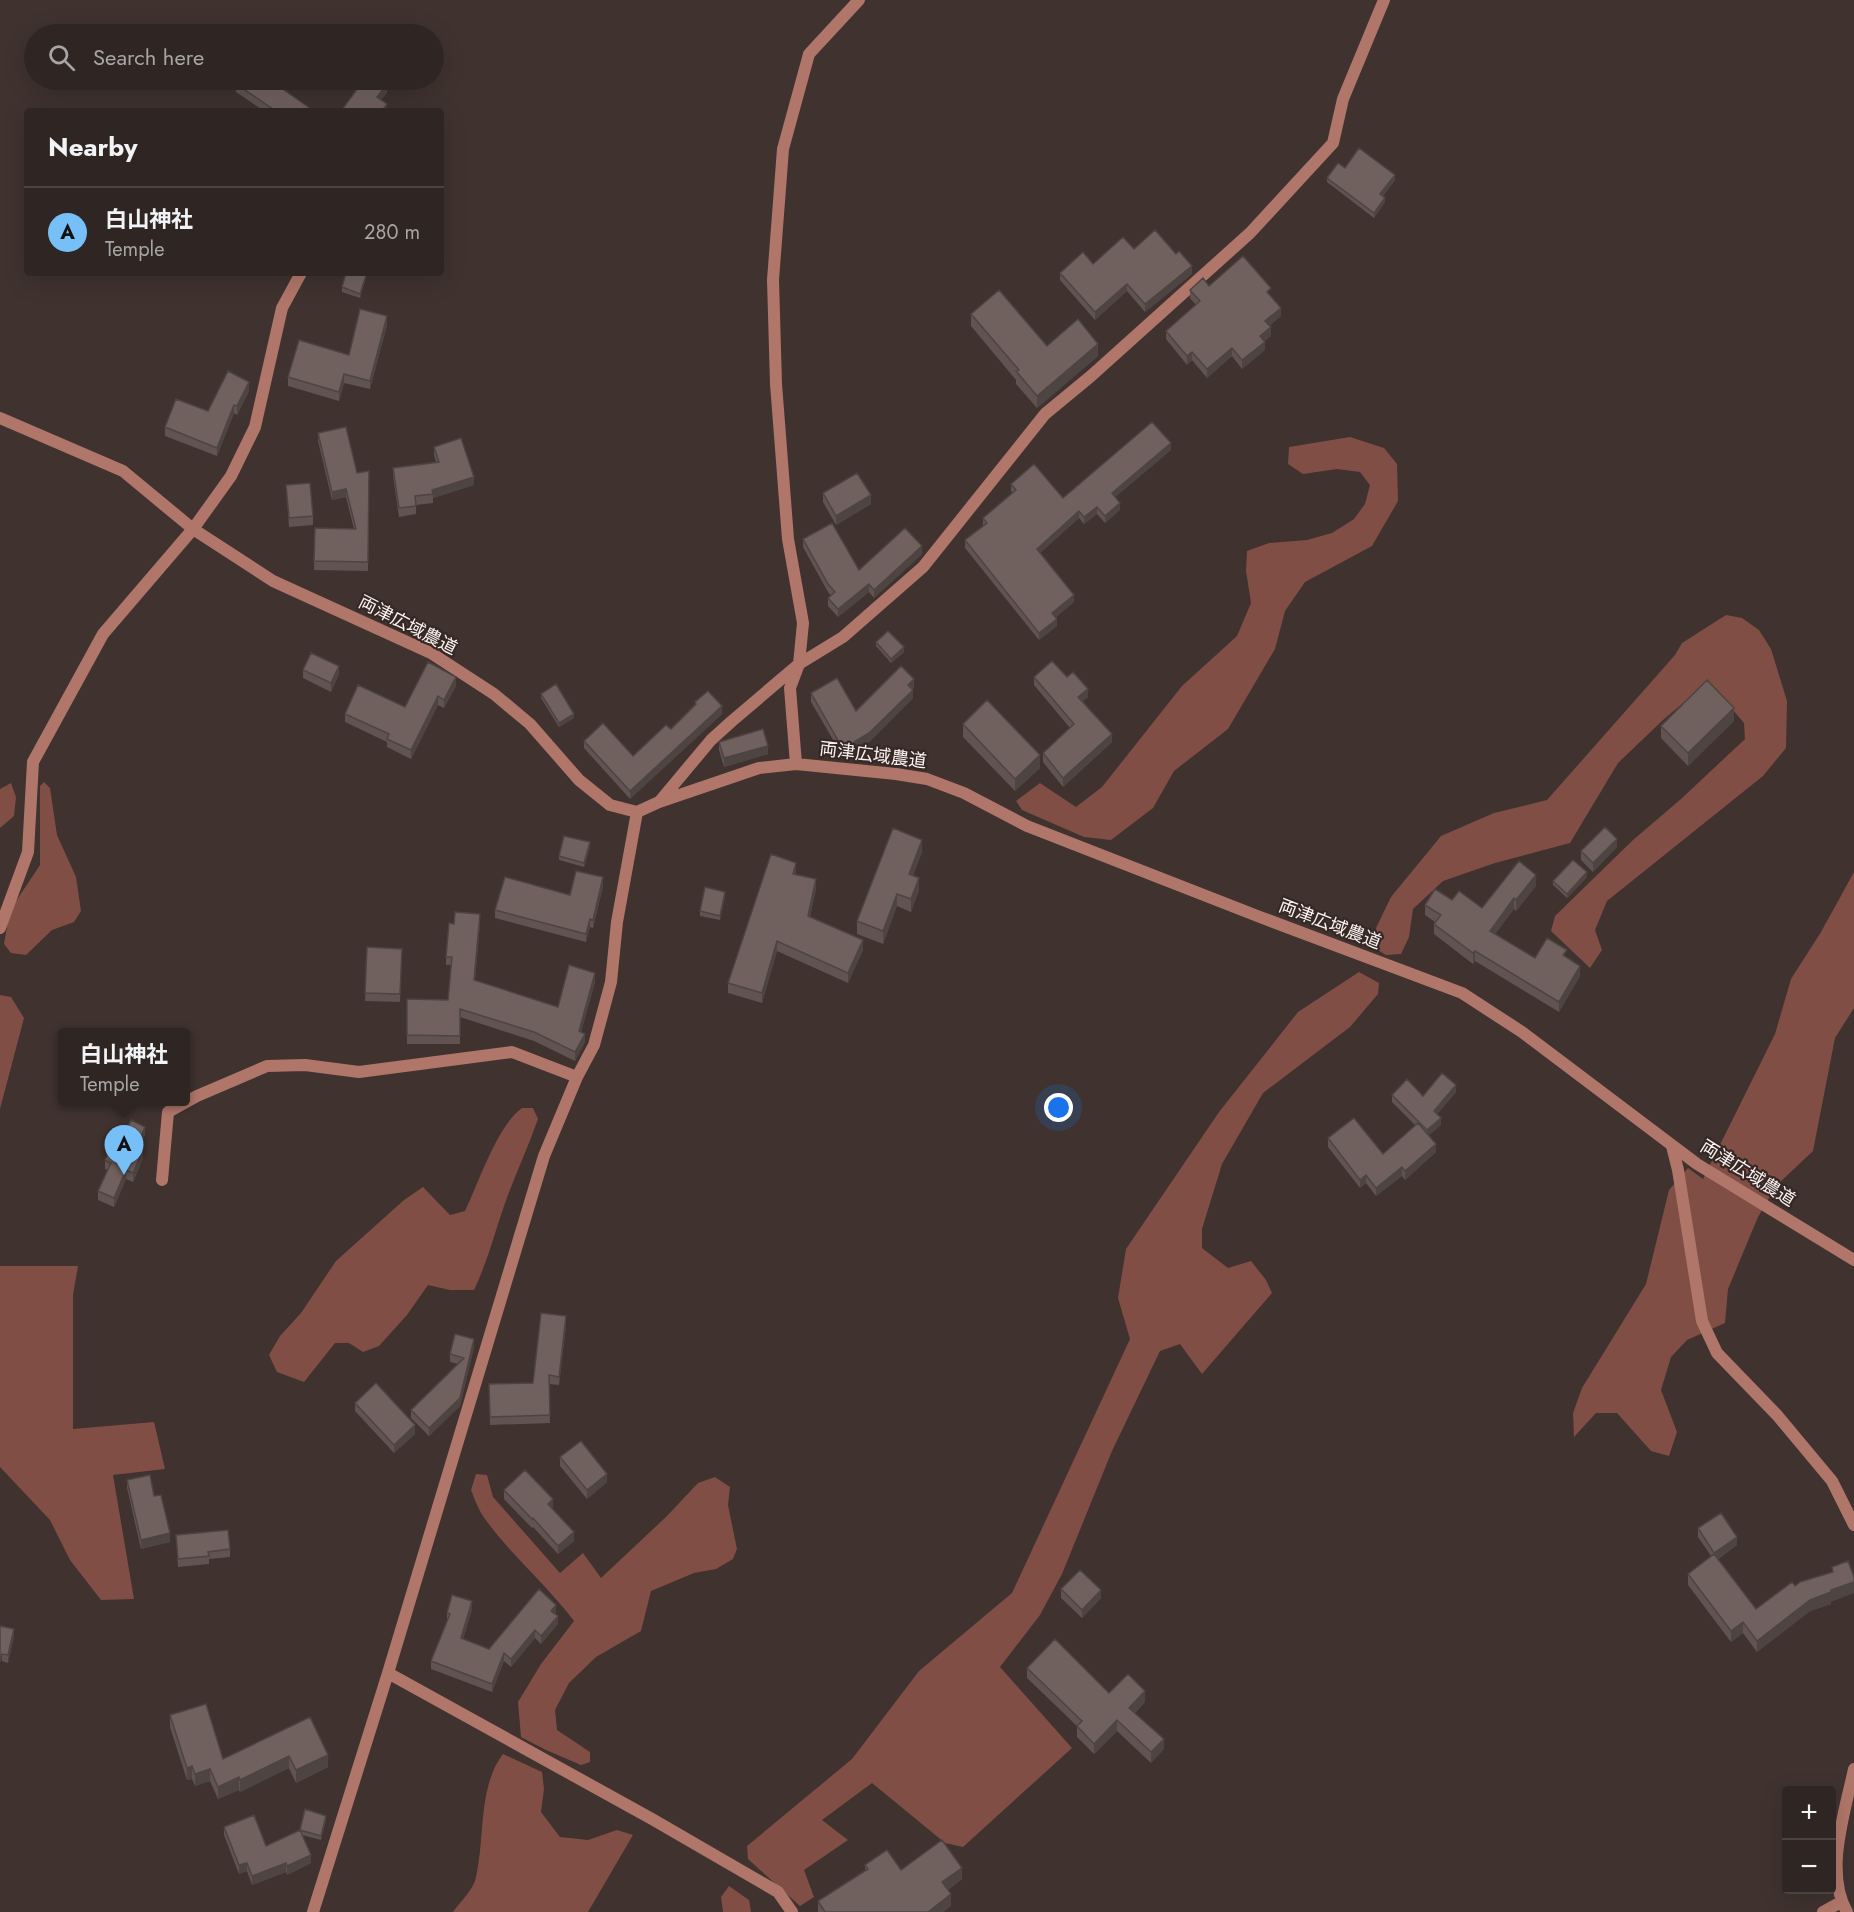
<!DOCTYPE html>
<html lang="en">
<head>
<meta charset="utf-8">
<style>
	body { margin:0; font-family:Jost,"Noto Sans JP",sans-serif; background:#3b3230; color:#f1f3f6 }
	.controls { position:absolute; right:18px; bottom:18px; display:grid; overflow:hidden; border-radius:6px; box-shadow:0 6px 24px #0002 }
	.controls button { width:54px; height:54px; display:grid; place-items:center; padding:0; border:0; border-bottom:2px solid #4a4341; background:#2f2623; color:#f1f3f6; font:30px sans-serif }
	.you { position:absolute; left:1059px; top:1108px; width:21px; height:21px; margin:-15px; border:4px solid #fff; border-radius:50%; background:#1a73e8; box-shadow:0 0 0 9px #1a73e833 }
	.badge { display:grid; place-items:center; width:39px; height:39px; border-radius:50%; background:#77c0f7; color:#111; font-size:20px; font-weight:700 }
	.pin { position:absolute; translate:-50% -50px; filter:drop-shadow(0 2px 3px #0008) }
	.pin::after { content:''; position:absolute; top:32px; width:21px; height:18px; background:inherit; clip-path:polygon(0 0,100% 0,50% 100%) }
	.popup { position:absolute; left:58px; top:1028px; width:132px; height:78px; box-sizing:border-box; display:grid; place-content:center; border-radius:6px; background:#2f2623; filter:drop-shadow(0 2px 4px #0005); font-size:20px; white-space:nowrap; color:#a7a5a6 }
	.popup b { font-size:22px; color:#f1f3f6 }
	.popup::after { content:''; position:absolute; left:50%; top:100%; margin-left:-12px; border:12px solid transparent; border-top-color:#2f2623 }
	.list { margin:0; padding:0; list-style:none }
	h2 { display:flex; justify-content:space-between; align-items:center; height:78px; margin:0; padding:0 24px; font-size:26px }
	h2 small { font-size:20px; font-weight:400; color:#a7a5a6 }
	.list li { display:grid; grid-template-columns:39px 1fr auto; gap:18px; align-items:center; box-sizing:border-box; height:90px; padding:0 24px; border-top:2px solid #4a4341 }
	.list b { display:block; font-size:22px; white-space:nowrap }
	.list p { margin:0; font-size:20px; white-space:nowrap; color:#a7a5a6 }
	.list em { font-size:20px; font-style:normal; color:#a7a5a6 }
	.icon { flex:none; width:33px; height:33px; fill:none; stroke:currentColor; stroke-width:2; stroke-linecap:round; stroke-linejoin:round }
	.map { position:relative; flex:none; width:1854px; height:1912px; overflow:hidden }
	.search { position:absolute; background:#2f2623; box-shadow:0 6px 24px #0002; left:24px; top:24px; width:420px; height:66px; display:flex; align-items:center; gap:15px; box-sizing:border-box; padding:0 21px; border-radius:33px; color:#a7a5a6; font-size:22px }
	.panel { position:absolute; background:#2f2623; box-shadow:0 6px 24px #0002; left:24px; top:108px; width:420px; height:168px; border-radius:6px }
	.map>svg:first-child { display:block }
</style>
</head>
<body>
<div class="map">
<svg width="1854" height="1912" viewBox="0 0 1854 1912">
	<rect width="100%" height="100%" fill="#3f322f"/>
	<path fill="#804e44" d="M1350 437 1384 448 1397 464 1398 501 1372 546 1305 582 1285 611 1275 649 1228 729 1174 771 1153 808 1111 840 1084 837 1022 810 1016 801 1040 783 1076 807 1102 787 1182 686 1237 636 1251 603 1246 571 1247 551 1269 543 1307 540 1332 533 1354 519 1365 504 1370 485 1360 472 1337 469 1303 474 1288 464 1289 447Z
		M1726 615 1742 618 1759 630 1771 649 1787 701 1786 748 1763 776 1607 901 1595 930 1602 950 1590 968 1551 931 1555 916 1633 840 1681 799 1745 739 1744 723 1715 689 1703 686 1663 720 1618 763 1570 843 1495 863 1443 881 1413 909 1409 937 1401 954 1386 955 1376 949V928L1391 897 1441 836 1494 813 1547 800 1675 655 1682 643Z
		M44 782 50 788 57 835 76 877 81 911 74 922 52 930 26 955 11 953 4 944 10 910 40 865V786Z
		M11 783 16 797 14 816 0 828V789Z
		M1854 872V1008L1835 1038 1813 1151 1776 1186 1758 1217 1728 1289 1725 1323 1687 1340 1671 1357 1661 1390 1677 1432 1669 1456 1651 1451 1617 1413H1596L1574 1437 1573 1413 1582 1388 1646 1284 1669 1190 1688 1168 1703 1179 1775 1034 1791 979 1821 932Z
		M1359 972 1379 983 1378 994 1350 1027 1263 1093 1222 1164 1202 1229V1248L1228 1268 1251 1261 1266 1280 1272 1293 1202 1374 1180 1344 1160 1351 1112 1451 1062 1574 1040 1615 1000 1667 1072 1748 963 1847 945 1843 872 1783 822 1820 848 1840 804 1870 814 1897 800 1906 748 1859 747 1846 852 1759 919 1671 1012 1593 1130 1339 1118 1298 1126 1249 1219 1112 1298 1012Z
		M0 995 11 997 24 1018 0 1109Z
		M522 1108H533L538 1119C528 1148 514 1177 504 1206 494 1235 487 1263 474 1290H450L428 1285 407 1315 379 1346 363 1352 349 1343H335L304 1382 277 1372 269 1355 280 1336 301 1313 336 1261 404 1200 423 1187 450 1215 465 1211C479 1182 497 1126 522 1108Z
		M0 1266H78L73 1295V1429L154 1422 165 1469 113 1475 134 1599 101 1600 70 1560 50 1520 0 1467Z
		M476 1474 487 1475 493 1497 560 1573 583 1553 601 1578 667 1516 698 1483 715 1477 730 1487 728 1505 737 1549 733 1559 716 1569 694 1573 651 1591 641 1631 596 1657 569 1683 555 1710 557 1730 590 1752V1762L581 1765 546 1750 521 1737 518 1702 541 1664 574 1621C547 1585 512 1556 485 1519 479 1511 475 1500 471 1490Z
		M503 1754 542 1772 544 1789 541 1812 560 1837 588 1840 617 1830 633 1835 588 1912H453C460 1902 474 1889 476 1877 485 1839 478 1786 503 1754Z
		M729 1886 749 1900 751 1912H723L721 1897Z"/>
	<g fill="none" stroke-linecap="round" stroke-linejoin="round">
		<path stroke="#b07669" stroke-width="12" d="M0 418 123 471 193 529 273 581 431 653 494 694 530 724 579 780 610 805 637 812 659 802 759 768 796 764 896 774 927 779 964 793 1027 826 1260 917 1462 993 1522 1032 1697 1164 1854 1260
			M796 764 790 688 799 664 803 623 788 539 776 384 773 280 783 149 809 54 859 0
			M660 801 711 740 732 721 799 664 843 637 923 567 1045 414 1091 376 1250 233 1333 143 1343 99 1384 0
			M0 928 28 852 33 762 103 634 193 529 231 476 255 427 282 308 301 273
			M1672 1146 1678 1170 1702 1321 1717 1353 1777 1415 1832 1481 1854 1525
			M162 1180 168 1112 197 1096 267 1066 305 1065 359 1072 512 1052 577 1077
			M388 1673 652 1819 778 1892 792 1912
			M313 1912 388 1673 544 1156 577 1077 594 1045 611 982 617 922 637 812
			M1823 1912 1841 1902
			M1847 1912C1824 1872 1845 1812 1854 1769"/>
	</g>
	<path fill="#605351" d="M236 84 286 92 314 111H264L236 92Z
		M1327 178 1395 180 1383 196 1385 202 1374 218 1327 182Z
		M1134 249 1192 274 1145 312 1127 291 1095 320 1060 280V273L1093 264Z
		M367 273 360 298 342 292V287Z
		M1209 286 1271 296 1281 316 1269 326 1271 336 1264 341 1265 350 1242 369 1232 356 1207 378 1192 360 1187 365 1166 339V331L1196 305 1190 298V290Z
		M971 314 1047 346 1098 356 1037 408 1016 384V380L971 326Z
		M387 325 370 389 344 383 339 401 288 386V377L349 355Z
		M249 391 237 415 234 413 217 456 165 436V427L208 411Z
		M318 433 357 473 369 471 368 571 314 570 315 528 354 529 346 497 332 500 318 441Z
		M434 447 474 485 433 498V503L416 505V514L399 517 393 476V468L436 462 434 455Z
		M1171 450 1115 497 1120 510 1105 523 1097 514 1084 524 1079 518 1040 553 1074 602 1056 617 1057 626 1039 640 965 548V540L983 526V518L1013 493 1011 491V484L1063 498Z
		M286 485 313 516V525L289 527Z
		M823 493 871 504 836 525 823 502Z
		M803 539 859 570 922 554 874 598 869 592 838 617 828 606V598L831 596 828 592 803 547Z
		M876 642 904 652 891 663 876 646Z
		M303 670 339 674 331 692 303 678Z
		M1034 677H1067L1088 697 1083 701 1112 742 1063 787 1043 762V753L1070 728 1034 685Z
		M456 686 444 708 438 705 411 759 387 747V742L345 722V714L405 707Z
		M914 688 912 689 913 698 869 742 843 757 811 702V693L856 711Z
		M541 694 574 718 559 727 541 698Z
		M695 702 722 714 630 799 584 748V741L633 756 671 729 695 705Z
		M1734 721 1688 766 1661 738V726Z
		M963 724 1040 768 1015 791 963 737Z
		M719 742 768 754 724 767 719 750Z
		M590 847 584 867 559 860V856Z
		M1617 847 1593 872 1581 860V851Z
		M922 852 913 875 919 890 911 912 897 906 883 944 857 934V921Z
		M796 872V874L816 889 810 917 863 950 848 983 777 951 762 1003 728 993V983Z
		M1587 877 1567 898 1553 885V881Z
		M603 886 593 928 590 927 586 942 495 918V910L570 895Z
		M1536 886 1516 911 1514 909 1495 934 1535 958 1567 957 1580 976 1559 1012 1475 961 1473 964 1434 934V924L1435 922 1425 915V905L1482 908Z
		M725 896 720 920 700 916V911Z
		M480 923 475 980 558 1007 595 982 581 1032 585 1042 575 1061 534 1041 460 1017V1044H407V999L448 1000 451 965H446V957L454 924Z
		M367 947 402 949 400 1002 365 1001Z
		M1456 1092 1437 1114 1441 1125 1429 1135 1436 1152 1405 1180 1402 1176 1376 1196 1366 1183 1360 1188 1328 1147V1138L1383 1154 1416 1126 1392 1102V1095L1423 1096Z
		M145 1135 139 1148 143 1158 133 1182 126 1179 114 1207 98 1200V1191L108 1170 105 1169V1160L122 1140Z
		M566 1325 559 1385 549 1384 550 1423 490 1425 489 1384 533 1383Z
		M474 1347 460 1406 429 1436 411 1418V1410L458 1364 450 1362V1354Z
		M355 1403 415 1434 394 1453 355 1411Z
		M560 1457 607 1482 587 1499 560 1466Z
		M127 1480 154 1496 170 1542 141 1549 127 1488Z
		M504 1490 553 1507 552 1508 574 1541 558 1554 533 1527 532 1528 504 1499Z
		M1698 1528 1737 1545 1718 1559 1756 1609 1795 1586 1832 1572V1567L1848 1561 1831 1602V1604L1810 1611 1757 1652 1743 1633 1731 1642 1688 1585V1574L1711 1556 1698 1537Z
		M176 1535 230 1549V1557L209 1559V1564L178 1567Z
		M1061 1589 1101 1598 1082 1618 1061 1598Z
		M472 1609 463 1639 489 1649 556 1613 555 1614 558 1624 541 1644 535 1638 511 1667 504 1661 492 1692 431 1669V1661L447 1621V1613Z
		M0 1626 14 1636 8 1663 2 1661Z
		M1027 1668 1109 1693 1145 1702 1135 1713 1164 1749 1151 1763 1117 1731 1094 1754 1077 1737V1726L1027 1678Z
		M170 1715 223 1759 310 1717 328 1767 296 1783 289 1768 240 1792 239 1790 218 1799 210 1781 195 1786 192 1779 187 1780 170 1727Z
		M326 1820 321 1840 302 1835 311 1863 287 1875 286 1872 252 1885 247 1871 239 1874 224 1835V1827L266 1846 300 1830Z
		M865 1865 901 1870 962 1879 948 1890 951 1906 943 1912H818V1901L865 1871Z"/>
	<path fill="#4e4442" d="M387 84V93L377 106V97Z
		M387 104V111H382Z
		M1395 175V180L1380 199V194Z
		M1385 198V202L1374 218V213Z
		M1192 266V274L1145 312V304Z
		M367 273V274L360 298V294Z
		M1127 284V291L1095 320V312Z
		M1281 308V316L1265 329V321Z
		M387 316V325L370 389V381Z
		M1271 327V336L1260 345V336Z
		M1265 342V350L1242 369V360Z
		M1098 344V356L1037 408V396Z
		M1232 348V356L1207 378V369Z
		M1192 352V360L1187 365V356Z
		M344 374V383L339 401V392Z
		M249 382V391L237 415V406Z
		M234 405V413L217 456V448Z
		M1171 443V450L1112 500V493Z
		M474 477V485L433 498 432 490Z
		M346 489V497L332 500V492Z
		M871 495V504L836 525V516Z
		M1120 503V510L1105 523V516Z
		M1097 507V514L1084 524V517Z
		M1079 511V518L1037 556V549Z
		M922 546V554L874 598V590Z
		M869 584V592L838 617V609Z
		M1074 595V602L1052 620V613Z
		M1057 619V626L1039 640V633Z
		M904 647V652L891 663V659Z
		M339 666V674L331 692V683Z
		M456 677V686L444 708V700Z
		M914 679V688L908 693V685Z
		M1088 689V697L1078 705V697Z
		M913 690V698L869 742 843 757V749Z
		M438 696V705L411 759V750Z
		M722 706V714L630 799V791Z
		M1734 708V721L1688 766V753Z
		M574 714V718L559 727V723Z
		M1112 734V742L1063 787V778Z
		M768 746V754L724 767V758Z
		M1040 755V768L1015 791V779Z
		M1617 839V847L1593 872V863Z
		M922 840V852L909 887V874Z
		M590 842V847L584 867V863Z
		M796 863V872L793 883V874Z
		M1587 872V877L1567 898V894Z
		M1536 875V886L1516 911V900Z
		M603 877V886L593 928V920Z
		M919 878V890L911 912V899Z
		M816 879V889L808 926V916Z
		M725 892V896L720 920V916Z
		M897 894V906L883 944V931Z
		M1514 898V909L1490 941V931Z
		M480 914V923L474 989V980Z
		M590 919V927L586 942V934Z
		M863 940V950L848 983V973Z
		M777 941V951L762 1003V993Z
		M1475 951V961L1473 964V953Z
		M1580 966V976L1559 1012V1002Z
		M595 973V982L579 1039V1031Z
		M585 1034V1042L575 1061V1052Z
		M1456 1085V1092L1434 1118V1111Z
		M1441 1118V1125L1427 1137V1130Z
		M145 1127V1135L136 1155V1147Z
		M1436 1144V1152L1405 1180V1171Z
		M143 1150V1158L133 1182V1173Z
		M1402 1167V1176L1376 1196V1188Z
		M126 1170V1179L114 1207V1198Z
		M1366 1175V1183L1360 1188V1180Z
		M566 1316V1325L559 1385V1377Z
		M474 1339V1347L460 1406 429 1436V1428Z
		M415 1425V1434L394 1453V1445Z
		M607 1474V1482L587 1499V1490Z
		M553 1499V1507L548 1512V1504Z
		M574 1532V1541L558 1554V1546Z
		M170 1533V1542L141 1549V1540Z
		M1737 1537V1545L1714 1561V1553Z
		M1854 1582V1593L1831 1602V1604L1810 1611 1757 1652V1641L1810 1600 1831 1590Z
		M1101 1590V1598L1082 1618V1610Z
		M472 1601V1609L461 1646V1638Z
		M556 1605V1613L551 1619V1611Z
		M558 1616V1624L541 1644V1636Z
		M1743 1622V1633L1731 1642V1631Z
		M14 1629V1636L8 1663V1655Z
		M535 1630V1638L511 1667V1659Z
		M504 1653V1661L492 1692V1684Z
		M1145 1691V1702L1129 1718V1708Z
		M1117 1720V1731L1094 1754V1744Z
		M1164 1739V1749L1151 1763V1752Z
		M328 1755V1767L296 1783V1770Z
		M289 1756V1768L240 1792V1780Z
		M192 1766V1779L187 1780V1768Z
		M210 1769V1781L195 1786V1774Z
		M239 1777V1790L218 1799V1787Z
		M326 1816V1820L321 1840V1836Z
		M311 1855V1863L287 1875V1866Z
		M247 1863V1871L239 1874V1865Z
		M286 1863V1872L252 1885V1876Z
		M962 1868V1879L942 1894V1882Z
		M951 1894V1906L943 1912H928Z"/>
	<path fill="#70615e" stroke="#4e4442" stroke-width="1.5" d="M239 80H276L286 86 284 90 314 111H276L236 84Z
		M364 80H380L387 84 377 97 387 104 382 111H341Z
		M1359 148 1395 175 1380 194 1385 198 1374 213 1327 178 1338 163 1345 168Z
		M1155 230 1176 254 1179 251 1192 266 1145 304 1127 284 1095 312 1060 273 1083 252 1093 264 1123 237 1134 249Z
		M1243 256 1271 288 1267 292 1281 308 1265 321 1271 327 1260 336 1265 342 1242 360 1232 348 1207 369 1192 352 1187 356 1166 331 1200 301 1190 290 1203 278 1209 286Z
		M346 273H367L360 294 342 287Z
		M999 290 1047 346 1078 319 1098 344 1037 396 1016 371 1019 370 971 314Z
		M360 309 387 316 370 381 344 374 339 392 288 377 299 340 349 355Z
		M228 371 249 382 237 406 234 405 217 448 165 427 176 399 208 411Z
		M1152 422 1171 443 1112 493 1120 503 1105 516 1097 507 1084 517 1079 511 1037 549 1074 595 1052 613 1057 619 1039 633 965 540 987 523 983 518 1016 490 1011 484 1034 464 1063 498Z
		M346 427 357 473 369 471 368 562 314 561 315 528 356 529 346 489 332 492 318 433Z
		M461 438 474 477 432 490 433 494 415 496 416 506 399 508 393 468 439 462 434 447Z
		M857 473 871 495 836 516 823 493Z
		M310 483 313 516 289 518 286 485Z
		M832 523 859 570 905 528 922 546 874 590 869 584 838 609 828 598 835 592 828 584 803 539Z
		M888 631 904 647 891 659 876 642Z
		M311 653 339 666 331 683 303 670Z
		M1052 661 1067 677 1073 672 1088 689 1078 697 1112 734 1063 778 1043 753 1074 724 1034 677Z
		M428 662 456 677 444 700 438 696 411 750 387 739 389 734 345 714 358 685 405 707Z
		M901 666 914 679 908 685 913 690 869 733 843 749 811 693 837 678 856 711Z
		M1707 680 1734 708 1688 753 1661 726Z
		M556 684 574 714 559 723 541 694Z
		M708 691 722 706 630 791 584 741 603 723 633 756 666 725 671 729 696 704 695 702Z
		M987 700 1040 755 1015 779 963 724Z
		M763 729 768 746 724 758 719 742Z
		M1605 827 1617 839 1593 863 1581 851Z
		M893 828 922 840 909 874 919 878 911 899 897 894 883 931 857 921Z
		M564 836 590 842 584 863 559 856Z
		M771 854 796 863 793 874 816 879 808 916 863 940 848 973 777 941 762 993 728 983Z
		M1573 860 1587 872 1567 894 1553 881Z
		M1519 861 1536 875 1516 900 1514 898 1490 931 1535 958 1547 938 1567 950 1563 955 1580 966 1559 1002 1475 951 1473 953 1434 924 1441 915 1425 905 1435 889 1452 900 1459 891 1482 908Z
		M576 871 603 877 593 920 590 919 586 934 495 910 505 877 570 895Z
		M705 887 725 892 720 916 700 911Z
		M455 912 480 914 474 980 558 1007 569 965 595 973 579 1031 585 1034 575 1052 534 1032 460 1009V1036L407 1035V999L448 1000 452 957H446L449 923 454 924Z
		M367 947 402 949 400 994 365 993Z
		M1442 1073 1456 1085 1434 1111 1441 1118 1427 1130 1392 1095 1407 1079 1423 1096Z
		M1354 1118 1383 1154 1418 1123 1436 1144 1405 1171 1402 1167 1376 1188 1366 1175 1360 1180 1328 1138Z
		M131 1120 145 1127 136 1147 143 1150 133 1173 126 1170 114 1198 98 1191 111 1163 105 1160 115 1137 122 1140Z
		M541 1313 566 1316 559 1377 549 1375 550 1415 490 1417 489 1384 533 1383Z
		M455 1334 474 1339 460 1398 429 1428 411 1410 464 1358 450 1354Z
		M376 1383 415 1425 394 1445 355 1403Z
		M581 1441 607 1474 587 1490 560 1457Z
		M525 1470 553 1499 548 1504 574 1532 558 1546 533 1518 532 1519 504 1490Z
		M150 1475 154 1496 161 1495 170 1533 141 1540 127 1480Z
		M1721 1513 1737 1537 1714 1553 1698 1528Z
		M228 1530 230 1549 208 1552 209 1556 178 1559 176 1535Z
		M1714 1554 1756 1609 1792 1582 1795 1586 1800 1582 1833 1572 1832 1567 1848 1561 1854 1577V1582L1831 1590V1592L1810 1600 1757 1641 1743 1622 1731 1631 1688 1574Z
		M1080 1570 1101 1590 1082 1610 1061 1589Z
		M539 1589 556 1605 551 1611 558 1616 541 1636 535 1630 511 1659 504 1653 492 1684 431 1661 450 1614 447 1613 452 1595 472 1601 461 1638 489 1649Z
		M0 1626 14 1629 8 1655 2 1654 0 1662Z
		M1055 1639 1109 1693 1128 1674 1145 1691 1129 1708 1164 1739 1151 1752 1117 1720 1094 1744 1077 1726 1082 1721 1027 1668Z
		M206 1704 223 1759 310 1717 328 1755 296 1770 289 1756 240 1780 239 1777 218 1787 210 1769 195 1774 192 1766 187 1768 170 1715Z
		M305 1809 326 1816 321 1836 300 1830Z
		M254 1815 266 1846 300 1830 311 1855 287 1866 286 1863 252 1876 247 1863 239 1865 224 1827Z
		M942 1840 962 1868 942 1882 951 1894 928 1912H825L818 1901 868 1869 865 1865 887 1850 901 1870Z"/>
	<g text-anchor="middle" stroke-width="4.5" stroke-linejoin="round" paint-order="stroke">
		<g font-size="18" fill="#fbf2f0" stroke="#352825">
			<text transform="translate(408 625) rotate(27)" y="6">両津広域農道</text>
			<text transform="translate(873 755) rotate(7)" y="6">両津広域農道</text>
			<text transform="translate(1330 924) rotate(21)" y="6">両津広域農道</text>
			<text transform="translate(1748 1173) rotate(32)" y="6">両津広域農道</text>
		</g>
	</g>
</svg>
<div class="controls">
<button>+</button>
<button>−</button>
</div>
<div class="you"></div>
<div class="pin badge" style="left:124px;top:1175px">A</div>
<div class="popup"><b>白山神社</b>Temple</div>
<div class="search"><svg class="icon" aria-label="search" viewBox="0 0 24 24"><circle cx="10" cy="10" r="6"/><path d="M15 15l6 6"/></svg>Search here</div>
<section class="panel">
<h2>Nearby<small></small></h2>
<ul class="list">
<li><span class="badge">A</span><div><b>白山神社</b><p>Temple</p></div><em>280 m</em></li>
</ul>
</section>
</div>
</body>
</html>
